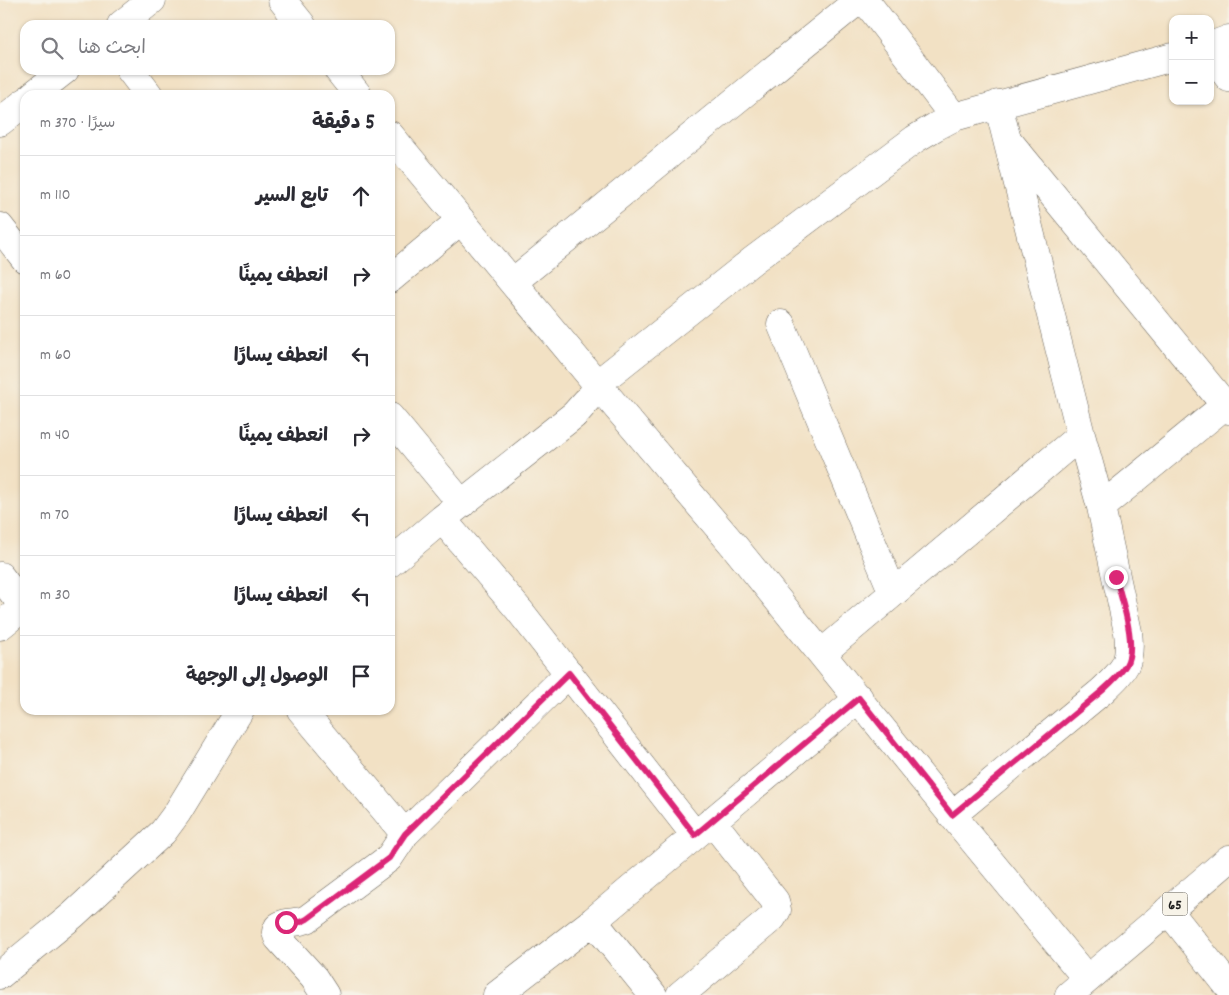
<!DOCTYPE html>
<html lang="ar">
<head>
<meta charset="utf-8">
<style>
	body { margin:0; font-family:Dekko,"Playpen Sans Arabic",sans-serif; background:#f7f7f7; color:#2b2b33; direction:rtl }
	.controls { position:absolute; right:15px; top:15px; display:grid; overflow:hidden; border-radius:10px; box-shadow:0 1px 4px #0004 }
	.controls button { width:45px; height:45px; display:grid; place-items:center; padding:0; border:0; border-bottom:1px solid #e1e1e2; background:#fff; color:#2b2b33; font:25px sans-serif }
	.stop { position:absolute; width:15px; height:15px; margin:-11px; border:4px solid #db2777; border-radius:50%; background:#fff }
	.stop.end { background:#db2777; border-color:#fff; box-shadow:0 1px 5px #0008 }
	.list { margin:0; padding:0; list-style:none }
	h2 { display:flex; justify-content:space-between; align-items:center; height:65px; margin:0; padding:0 20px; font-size:21px }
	h2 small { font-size:16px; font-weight:400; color:#7c7c81 }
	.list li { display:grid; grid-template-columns:32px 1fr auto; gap:15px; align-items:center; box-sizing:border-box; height:80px; padding:0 20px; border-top:1px solid #e1e1e2 }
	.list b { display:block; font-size:19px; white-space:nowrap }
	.list em { font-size:16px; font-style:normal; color:#7c7c81 }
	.icon { flex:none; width:28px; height:28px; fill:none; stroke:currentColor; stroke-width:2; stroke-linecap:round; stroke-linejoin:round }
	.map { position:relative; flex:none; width:1229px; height:995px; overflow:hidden; direction:ltr }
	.search { position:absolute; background:#fff; box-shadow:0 1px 4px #0004; left:20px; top:20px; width:375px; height:55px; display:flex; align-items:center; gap:12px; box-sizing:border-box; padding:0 18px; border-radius:15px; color:#7c7c81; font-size:19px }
	.panel { position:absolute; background:#fff; box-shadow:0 1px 4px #0004; left:20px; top:90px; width:375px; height:625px; border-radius:15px; direction:rtl }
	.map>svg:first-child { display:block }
</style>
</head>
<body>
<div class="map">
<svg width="1229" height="995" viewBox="0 0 1229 995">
	<rect width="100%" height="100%" fill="#f7f3e8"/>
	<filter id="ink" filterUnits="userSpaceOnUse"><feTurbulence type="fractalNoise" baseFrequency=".02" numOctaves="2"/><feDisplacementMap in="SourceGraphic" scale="10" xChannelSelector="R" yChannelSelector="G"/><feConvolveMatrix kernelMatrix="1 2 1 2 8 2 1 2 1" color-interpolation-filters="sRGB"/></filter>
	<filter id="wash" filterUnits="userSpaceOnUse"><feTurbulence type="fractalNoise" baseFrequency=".0096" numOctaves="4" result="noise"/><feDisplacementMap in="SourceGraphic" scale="20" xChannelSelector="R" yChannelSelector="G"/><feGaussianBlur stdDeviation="1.12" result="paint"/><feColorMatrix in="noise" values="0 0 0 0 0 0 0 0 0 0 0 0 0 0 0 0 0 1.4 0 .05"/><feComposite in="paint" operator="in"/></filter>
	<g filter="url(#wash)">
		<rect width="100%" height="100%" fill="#f2e1c4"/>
	</g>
	<g filter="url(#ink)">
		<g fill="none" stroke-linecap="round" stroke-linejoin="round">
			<g stroke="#676157" stroke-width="29">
				<path id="minor" d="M282 0 302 25
					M121 25 152 0
					M1210 46 1229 39
					M1210 54 1229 78
					M130 70 149 95
					M338 70 358 95
					M33 95 65 70
					M0 122 25 102
					M390 135 597 384 735 547 952 815 1087 979
					M1011 144 1229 410
					M0 227 25 259
					M390 279 461 220
					M513 282 855 3 864 2 871 8 954 117
					M781 324 893 593
					M390 417 462 504
					M1101 507 1229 402
					M442 519 519 610 695 835
					M390 563 442 519 574 415 592 395 597 384 752 261 915 139 935 127 954 117 1173 57
					M0 576 24 607
					M0 626 25 606
					M822 653 1081 435
					M301 710 405 834
					M952 815 1102 691C1124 670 1132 664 1128 632L1101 507 1081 435 998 104
					M1168 910 1229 987
					M593 921 653 995
					M0 975 73 915 163 832 177 813 240 710
					M325 995 314 978 278 938 276 932 278 927C286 920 297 924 307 919L389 858 405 834 569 673
					M497 995 593 921 859 698
					M680 995 772 918 777 910 775 901 712 821"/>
			</g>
			<g stroke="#676157" stroke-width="29">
				<path id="highway" d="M1069 995 1229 859"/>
			</g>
			<use href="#minor" stroke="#fff" stroke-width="28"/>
			<use href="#highway" stroke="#fff" stroke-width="28"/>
		</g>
	</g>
	<g fill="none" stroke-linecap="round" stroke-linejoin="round" filter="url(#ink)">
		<path stroke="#db2777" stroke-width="6" d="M286 922H301L307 919 389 858 405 834 569 673 695 835 859 698 952 815 1102 691C1111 683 1120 675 1126 665 1138 645 1121 599 1116 577"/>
	</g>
	<g text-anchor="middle" stroke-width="4" stroke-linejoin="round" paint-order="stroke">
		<rect fill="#f7f3e8" stroke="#5e5c59" stroke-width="1" x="1162.5" y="892.5" width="25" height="23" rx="4"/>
		<g font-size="14" font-weight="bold" fill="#1c1c1c">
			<text x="1175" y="909">65</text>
		</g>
	</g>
</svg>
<div class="controls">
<button>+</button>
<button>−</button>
</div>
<div class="stop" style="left:286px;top:922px"></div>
<div class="stop end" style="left:1116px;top:577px"></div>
<div class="search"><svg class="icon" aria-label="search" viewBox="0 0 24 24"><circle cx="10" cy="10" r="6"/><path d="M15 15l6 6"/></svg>ابحث هنا</div>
<section class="panel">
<h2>5 دقيقة<small>سيرًا · 370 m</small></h2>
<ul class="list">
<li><svg class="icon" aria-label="ahead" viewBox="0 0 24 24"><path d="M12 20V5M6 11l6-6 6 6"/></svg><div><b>تابع السير</b></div><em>110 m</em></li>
<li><svg class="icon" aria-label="right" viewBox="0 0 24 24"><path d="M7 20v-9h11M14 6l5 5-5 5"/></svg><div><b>انعطف يمينًا</b></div><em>60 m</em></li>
<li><svg class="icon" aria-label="left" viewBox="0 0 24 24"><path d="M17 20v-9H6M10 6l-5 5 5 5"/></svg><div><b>انعطف يسارًا</b></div><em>60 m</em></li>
<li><svg class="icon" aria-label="right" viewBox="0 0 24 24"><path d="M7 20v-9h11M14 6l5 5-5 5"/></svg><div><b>انعطف يمينًا</b></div><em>40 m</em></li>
<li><svg class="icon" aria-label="left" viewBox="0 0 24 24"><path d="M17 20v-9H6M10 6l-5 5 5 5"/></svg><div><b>انعطف يسارًا</b></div><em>70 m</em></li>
<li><svg class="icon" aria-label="left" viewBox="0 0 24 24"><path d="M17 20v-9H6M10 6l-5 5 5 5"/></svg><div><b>انعطف يسارًا</b></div><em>30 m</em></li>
<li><svg class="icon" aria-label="arrive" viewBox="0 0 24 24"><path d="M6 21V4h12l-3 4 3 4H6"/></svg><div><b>الوصول إلى الوجهة</b></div></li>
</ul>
</section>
</div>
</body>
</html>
